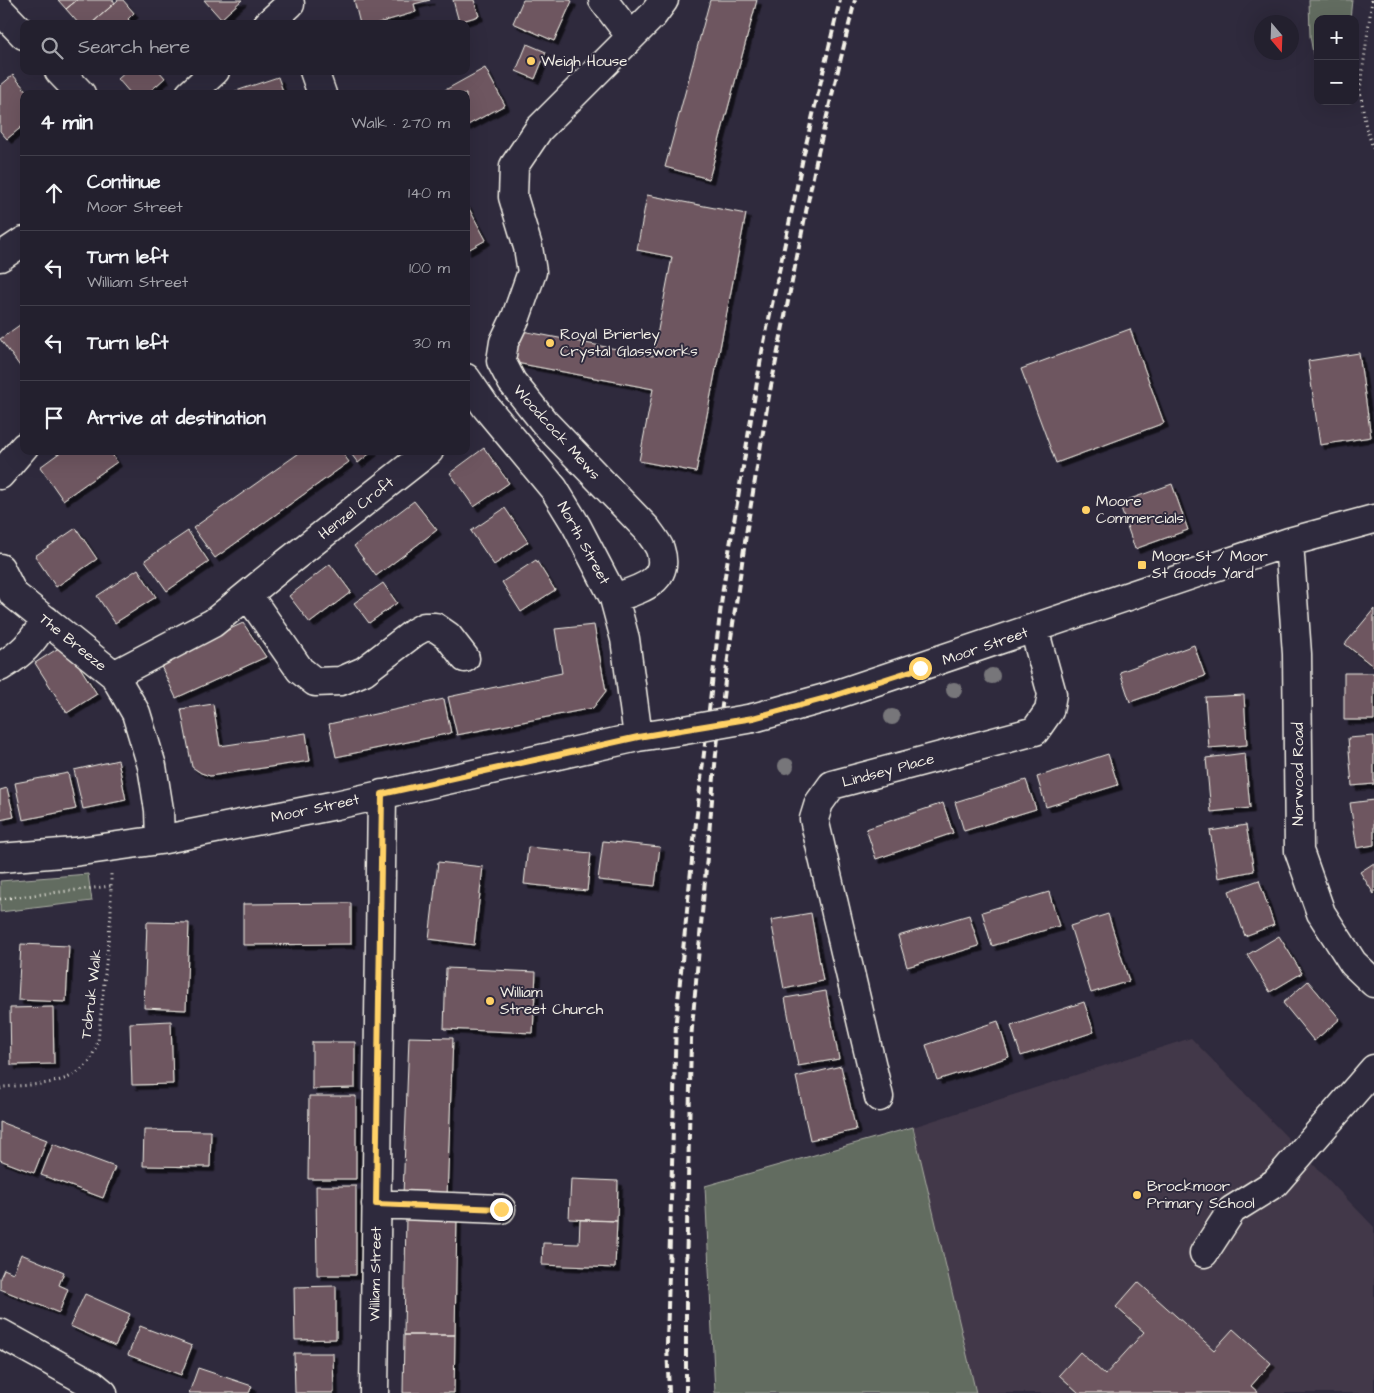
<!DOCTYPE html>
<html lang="en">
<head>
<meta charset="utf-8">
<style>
	body { margin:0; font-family:"Architects Daughter",sans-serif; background:#2b2836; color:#f1f3f6 }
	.controls { position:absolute; right:15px; top:15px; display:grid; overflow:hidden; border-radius:10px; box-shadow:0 5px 20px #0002 }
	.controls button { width:45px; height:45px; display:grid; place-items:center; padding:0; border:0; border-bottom:1px solid #403e4a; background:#23202e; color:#f1f3f6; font:25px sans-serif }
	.compass { position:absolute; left:1254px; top:15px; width:45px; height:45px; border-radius:50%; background:#23202e; box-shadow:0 5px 20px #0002; rotate:161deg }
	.stop { position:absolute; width:15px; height:15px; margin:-11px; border:4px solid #ffd166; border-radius:50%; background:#fff }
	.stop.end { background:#ffd166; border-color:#fff; box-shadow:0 1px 5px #0008 }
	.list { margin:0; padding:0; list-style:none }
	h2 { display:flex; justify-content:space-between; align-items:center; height:65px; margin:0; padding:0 20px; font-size:21px }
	h2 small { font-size:16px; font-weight:400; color:#a3a3aa }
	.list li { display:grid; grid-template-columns:32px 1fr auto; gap:15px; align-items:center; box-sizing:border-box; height:75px; padding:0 20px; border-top:1px solid #403e4a }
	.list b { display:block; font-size:19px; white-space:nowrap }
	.list p { margin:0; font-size:16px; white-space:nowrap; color:#a3a3aa }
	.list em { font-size:16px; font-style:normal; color:#a3a3aa }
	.icon { flex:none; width:28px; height:28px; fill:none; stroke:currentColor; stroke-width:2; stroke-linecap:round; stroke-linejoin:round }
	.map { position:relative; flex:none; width:1374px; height:1393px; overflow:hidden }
	.search { position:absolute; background:#23202e; box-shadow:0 5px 20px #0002; left:20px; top:20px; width:450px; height:55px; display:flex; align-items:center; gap:12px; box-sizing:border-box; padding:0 18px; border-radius:10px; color:#a3a3aa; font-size:19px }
	.panel { position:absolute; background:#23202e; box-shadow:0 5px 20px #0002; left:20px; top:90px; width:450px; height:365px; border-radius:10px }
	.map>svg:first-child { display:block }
</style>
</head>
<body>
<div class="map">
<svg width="1374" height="1393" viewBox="0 0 1374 1393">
	<defs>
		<filter id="shadow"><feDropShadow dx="4.5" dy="4.5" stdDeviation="0" flood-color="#0009"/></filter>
	</defs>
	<rect width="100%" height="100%" fill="#2f2a3d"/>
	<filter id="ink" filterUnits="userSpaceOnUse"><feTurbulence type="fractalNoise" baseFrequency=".02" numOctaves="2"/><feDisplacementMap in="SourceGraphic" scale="10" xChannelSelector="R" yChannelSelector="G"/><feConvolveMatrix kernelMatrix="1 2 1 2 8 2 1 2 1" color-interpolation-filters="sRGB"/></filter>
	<g filter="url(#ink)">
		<path fill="#423848" d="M1191 1038 1374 1227V1393H976L913 1127Z"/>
		<path fill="#626c60" stroke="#abaea4" d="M1309 0H1352L1350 19H1318V82L1310 36Z
			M88 874 92 901 0 912V881Z
			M913 1127 976 1393H715L705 1186Z"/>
		<path fill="#6e5760" stroke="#f4f1e8" filter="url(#shadow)" d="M58 0H77L66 9Z
			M77 0H113L115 3 91 24H79L66 9Z
			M118 0H123L134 13 128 19 133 24H91Z
			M204 0H242L221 19Z
			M354 0H430L414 4 416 12 375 24H360Z
			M453 0H474L479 16 459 22Z
			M523 0H569L572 1 554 41 513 23Z
			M710 0H757L709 179 665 167Z
			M527 44 546 52 535 79 516 71Z
			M485 68 505 105 466 126V94H438Z
			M127 71H159L165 78 147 94H131L118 79Z
			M13 75 29 94H24V125L7 139 0 131V86Z
			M278 77 284 94H234L233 92Z
			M647 195 746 214 696 472 639 461 653 389 511 362 517 330 653 356 672 257 637 250Z
			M466 203 486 240 466 251Z
			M24 322V368L22 369 0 339Z
			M1130 329 1164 423 1056 463 1021 369Z
			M1359 353 1371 437 1320 445 1308 361Z
			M484 448 509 483 474 507 450 473Z
			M62 451H110L117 462 63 500 40 467Z
			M302 451H341L349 462 215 558 193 528Z
			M349 451H373L358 463Z
			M1172 484 1188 530 1135 549 1119 503Z
			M414 501 437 530 376 576 354 546Z
			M505 508 528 542 494 565 471 531Z
			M76 528 97 559 56 587 35 556Z
			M188 531 209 562 167 591 145 560Z
			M536 560 555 590 521 612 502 582Z
			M330 564 351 592 310 623 289 596Z
			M138 569 156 597 115 623 97 596Z
			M383 583 397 603 369 623 354 603Z
			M1374 609V667L1345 644Z
			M243 623 266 657 176 698 159 662Z
			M594 625 606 691 593 708 457 735 448 697 562 673 555 629Z
			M65 644 97 694 67 713 35 663Z
			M1194 645 1205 676 1130 702 1120 672Z
			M1344 673H1374V720H1344Z
			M1244 695 1247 745 1209 748 1205 697Z
			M444 699 451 733 336 757 329 724Z
			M213 704 220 746 306 733 310 761 210 776 201 773 192 767 181 709Z
			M1374 736V784L1352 786 1348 738Z
			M1245 753 1250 808 1211 812 1206 758Z
			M1108 754 1118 785 1046 807 1037 777Z
			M118 760 126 800 83 809 74 770Z
			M68 773 76 809 23 820 15 783Z
			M1026 780 1036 809 964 831 955 802Z
			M7 788 14 817 0 820V790Z
			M1374 800V845L1357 848 1350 803Z
			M943 803 953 833 876 859 866 829Z
			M1246 825 1254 871 1218 878 1210 831Z
			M603 841 660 847 655 886 598 880Z
			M528 847 591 853 587 891 524 884Z
			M438 862 483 867 474 945 429 939Z
			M1374 863V894L1360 872Z
			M1259 880 1274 925 1245 936 1229 891Z
			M1049 892 1059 926 992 946 982 912Z
			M351 903V944L243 945V904Z
			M811 913 823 981 784 989 771 920Z
			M1108 914 1129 981 1091 993 1070 926Z
			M969 915 979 946 907 967 898 936Z
			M147 922 189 923 186 1010 144 1008Z
			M1279 936 1302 973 1270 992 1247 955Z
			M21 944 69 946 66 1002 18 1000Z
			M446 968 536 972 533 1033 444 1029Z
			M1308 981 1340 1019 1314 1041 1283 1003Z
			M826 991 839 1059 798 1066 785 998Z
			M1084 1002 1094 1032 1021 1056 1011 1026Z
			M53 1007 54 1064 11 1065 10 1008Z
			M171 1021 173 1084 132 1085 130 1023Z
			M998 1021 1009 1057 937 1080 926 1045Z
			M409 1037 453 1038 447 1197 403 1195Z
			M312 1042H355V1088L312 1089Z
			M841 1066 856 1130 810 1140 796 1077Z
			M309 1096H356V1179H308Z
			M0 1122 47 1140 34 1173 0 1160Z
			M144 1130 211 1131 210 1167 143 1166Z
			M53 1144 115 1167 103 1198 41 1175Z
			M571 1179 618 1181 617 1221 569 1219Z
			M316 1186H356V1275H317Z
			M406 1215 457 1216 455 1335H404Z
			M580 1220 617 1221 615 1268 542 1265 543 1243 579 1244Z
			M21 1254 64 1272 59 1285 68 1289 59 1313 0 1289V1278L4 1269 13 1273Z
			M1138 1282 1214 1350 1233 1329 1271 1363 1251 1386 1259 1393H1079L1059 1375 1080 1352 1105 1375 1144 1332 1116 1307Z
			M336 1286V1339L295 1340 294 1287Z
			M85 1294 130 1314 115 1346 70 1326Z
			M140 1326 192 1346 181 1375 128 1355Z
			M404 1335H455L454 1393H403Z
			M294 1353H333L334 1393H295Z
			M198 1368 252 1386 249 1393H189Z"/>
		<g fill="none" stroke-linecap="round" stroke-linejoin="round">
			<g stroke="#f4f1e8" stroke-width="31">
				<path id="minor" d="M603 0 631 37
					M0 10 24 35
					M268 24 290 4
					M59 71 81 94
					M314 71 322 94
					M190 94 215 71
					M0 257 24 241
					M466 378 486 407 554 489 576 525 614 598 625 639 638 737
					M0 475 24 447
					M1289 542 1297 654 1299 851 1321 913 1353 963 1374 983
					M0 568 13 594 114 675 136 713 152 766 159 810 160 840
					M248 595 300 670 315 682 341 681 364 671 415 632 424 627H435L448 636 465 658
					M614 598C637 590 671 583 660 549 657 542 651 535 647 529L544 422 512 382 501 361 504 342 516 317 532 272 528 247 513 197 514 166 539 129 653 15 664 0
					M0 667C23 653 31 644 46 620
					M114 675 213 623 284 565 429 451
					M753 718 829 697 1289 542 1374 519
					M0 858 74 852 160 840 336 805 638 737 679 731
					M879 1097 814 819 819 803 832 785 1035 731 1049 711 1052 694 1034 629
					M376 1204 501 1209
					M1204 1253 1232 1210 1275 1183 1374 1069
					M0 1333 92 1384 103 1393
					M374 1393 382 794"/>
			</g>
			<path stroke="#f4f1e8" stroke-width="3" stroke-dasharray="1 4" stroke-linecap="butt" d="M1372 0 1360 90 1366 128 1374 150
				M0 899 111 886
				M0 1089 4 1087C32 1084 72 1087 90 1060 93 1055 95 1048 98 1042L111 914V873"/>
			<use href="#minor" stroke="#2f2a3d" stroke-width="28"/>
			<path stroke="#f4f1e8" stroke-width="4" stroke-dasharray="8 4" stroke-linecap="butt" d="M669 1393 667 1344 676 1021 694 840 723 588 762 352 804 153 840 0
				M686 1393V1277L691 1039 716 754 727 665 747 528 769 396 817 157 855 0"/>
			<g stroke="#f4f1e8" stroke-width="31" stroke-linecap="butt">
				<path id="minor-bridge" d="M679 731 753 718"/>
			</g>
			<use href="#minor-bridge" stroke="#2f2a3d" stroke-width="28"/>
		</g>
		<g fill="#77767a">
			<circle cx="992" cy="676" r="8"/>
			<circle cx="954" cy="690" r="8"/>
			<circle cx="892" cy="717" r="8"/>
			<circle cx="786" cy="766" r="8"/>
		</g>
	</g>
	<g fill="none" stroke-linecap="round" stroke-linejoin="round" filter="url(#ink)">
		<path stroke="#ffd166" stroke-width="6" d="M501 1209 376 1204 382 794 638 737 753 718 830 697 920 668"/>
	</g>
	<g fill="#ffd166" stroke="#2f2a3d" stroke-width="2">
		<circle cx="531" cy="61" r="5"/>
		<circle cx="550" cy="343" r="5"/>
		<circle cx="1086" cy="510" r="5"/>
		<rect x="1137" y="560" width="10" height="10" rx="2.5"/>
		<circle cx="490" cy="1001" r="5"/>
		<circle cx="1137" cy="1195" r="5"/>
	</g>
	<g text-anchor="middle" stroke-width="4" stroke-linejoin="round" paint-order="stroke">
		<g font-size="15" fill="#f4f1e8" stroke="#2f2a3d" text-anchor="start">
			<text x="541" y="66">Weigh House</text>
			<text x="560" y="339">Royal Brierley<tspan x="560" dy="17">Crystal Glassworks</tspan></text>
			<text x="1096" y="506">Moore<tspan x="1096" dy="17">Commercials</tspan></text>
			<text x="1152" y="561">Moor St / Moor<tspan x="1152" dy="17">St Goods Yard</tspan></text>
			<text x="500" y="997">William<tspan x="500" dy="17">Street Church</tspan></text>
			<text x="1147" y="1191">Brockmoor<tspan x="1147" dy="17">Primary School</tspan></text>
		</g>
		<g font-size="15" fill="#f4f1e8" stroke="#2f2a3d">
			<text transform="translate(557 432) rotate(48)" y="5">Woodcock Mews</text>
			<text transform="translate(356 508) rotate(-38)" y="5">Henzel Croft</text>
			<text transform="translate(584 543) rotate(61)" y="5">North Street</text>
			<text transform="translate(73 642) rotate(39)" y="5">The Breeze</text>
			<text transform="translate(985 646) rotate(-19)" y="5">Moor Street</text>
			<text transform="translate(888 770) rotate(-15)" y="5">Lindsey Place</text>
			<text transform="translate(1298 774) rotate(-90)" y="5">Norwood Road</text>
			<text transform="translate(315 808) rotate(-12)" y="5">Moor Street</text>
			<text transform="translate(91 994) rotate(-83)" y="5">Tobruk Walk</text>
			<text transform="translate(375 1274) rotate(-89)" y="5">William Street</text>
		</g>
	</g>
</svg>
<div class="controls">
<button>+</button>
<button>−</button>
</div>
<svg class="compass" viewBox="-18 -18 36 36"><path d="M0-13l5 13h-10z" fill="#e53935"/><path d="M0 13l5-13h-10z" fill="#a3a3aa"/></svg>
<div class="stop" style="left:920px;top:668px"></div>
<div class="stop end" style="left:501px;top:1209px"></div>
<div class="search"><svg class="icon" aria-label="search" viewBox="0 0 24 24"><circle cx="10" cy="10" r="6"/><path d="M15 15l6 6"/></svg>Search here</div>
<section class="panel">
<h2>4 min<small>Walk · 270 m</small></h2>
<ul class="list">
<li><svg class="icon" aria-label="ahead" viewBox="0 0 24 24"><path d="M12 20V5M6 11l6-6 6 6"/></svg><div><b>Continue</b><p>Moor Street</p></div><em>140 m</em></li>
<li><svg class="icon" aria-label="left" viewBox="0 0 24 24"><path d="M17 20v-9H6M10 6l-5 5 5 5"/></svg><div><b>Turn left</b><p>William Street</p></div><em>100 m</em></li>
<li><svg class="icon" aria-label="left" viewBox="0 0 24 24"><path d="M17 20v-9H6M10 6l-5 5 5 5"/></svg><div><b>Turn left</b></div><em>30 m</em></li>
<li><svg class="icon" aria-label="arrive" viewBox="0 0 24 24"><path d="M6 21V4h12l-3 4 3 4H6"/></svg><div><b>Arrive at destination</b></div></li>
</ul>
</section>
</div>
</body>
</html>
